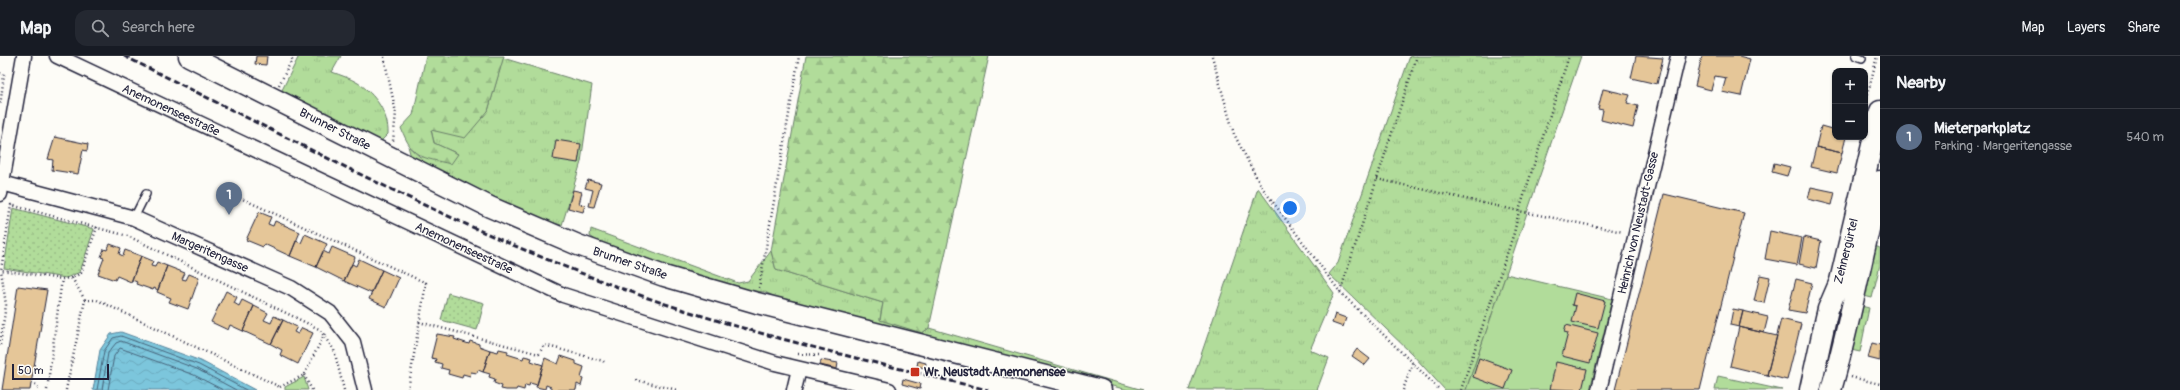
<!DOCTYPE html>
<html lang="en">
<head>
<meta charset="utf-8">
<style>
	body { margin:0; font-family:Pangolin,sans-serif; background:#242831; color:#f1f3f6 }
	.controls { position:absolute; right:12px; top:12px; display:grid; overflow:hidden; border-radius:8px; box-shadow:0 1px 3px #0004 }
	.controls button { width:36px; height:36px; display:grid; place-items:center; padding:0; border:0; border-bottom:1px solid #363941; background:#171b24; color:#f1f3f6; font:20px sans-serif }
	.scale { position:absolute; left:12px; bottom:10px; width:97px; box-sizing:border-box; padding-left:4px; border:2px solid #22223b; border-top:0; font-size:11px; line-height:14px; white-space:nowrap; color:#22223b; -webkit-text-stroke:3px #fdfcf7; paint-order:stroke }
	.you { position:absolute; left:1290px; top:152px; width:14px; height:14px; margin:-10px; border:3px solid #fff; border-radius:50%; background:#1a73e8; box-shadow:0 0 0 6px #1a73e833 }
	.badge { display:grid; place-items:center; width:26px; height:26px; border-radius:50%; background:#d93025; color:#fff; font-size:13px; font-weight:700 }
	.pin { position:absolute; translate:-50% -33px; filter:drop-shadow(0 1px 2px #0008) }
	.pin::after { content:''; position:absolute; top:21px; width:14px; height:12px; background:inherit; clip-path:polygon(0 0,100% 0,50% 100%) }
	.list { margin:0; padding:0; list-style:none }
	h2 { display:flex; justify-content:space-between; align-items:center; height:52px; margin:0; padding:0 16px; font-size:17px }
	h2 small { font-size:13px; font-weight:400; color:#9ea1a6 }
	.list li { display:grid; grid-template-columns:26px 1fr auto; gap:12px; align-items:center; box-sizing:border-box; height:56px; padding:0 16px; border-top:1px solid #363941 }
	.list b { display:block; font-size:15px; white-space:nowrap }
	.list p { margin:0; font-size:13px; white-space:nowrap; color:#9ea1a6 }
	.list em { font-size:13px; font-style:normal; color:#9ea1a6 }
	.icon { flex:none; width:22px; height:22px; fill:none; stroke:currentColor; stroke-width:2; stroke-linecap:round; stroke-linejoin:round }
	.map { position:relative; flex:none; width:1880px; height:334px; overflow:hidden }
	header { display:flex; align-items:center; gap:24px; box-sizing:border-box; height:56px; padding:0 20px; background:#171b24; border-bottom:1px solid #363941 }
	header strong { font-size:19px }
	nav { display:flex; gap:22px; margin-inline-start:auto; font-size:14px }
	.search { width:280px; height:36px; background:#242831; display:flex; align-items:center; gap:10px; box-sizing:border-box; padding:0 14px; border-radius:12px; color:#9ea1a6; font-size:15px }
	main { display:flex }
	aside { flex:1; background:#171b24 }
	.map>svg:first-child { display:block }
</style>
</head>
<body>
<header>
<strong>Map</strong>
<div class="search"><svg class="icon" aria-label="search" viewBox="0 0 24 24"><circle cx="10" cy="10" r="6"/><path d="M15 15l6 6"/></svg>Search here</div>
<nav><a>Map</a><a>Layers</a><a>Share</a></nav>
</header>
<main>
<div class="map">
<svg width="1880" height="334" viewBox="0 0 1880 334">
	<defs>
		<pattern id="grass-tufts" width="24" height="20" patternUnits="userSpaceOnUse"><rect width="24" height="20" fill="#b1dc9a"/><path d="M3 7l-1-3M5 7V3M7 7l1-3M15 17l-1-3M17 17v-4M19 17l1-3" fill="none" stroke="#98bc86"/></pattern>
		<pattern id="forest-firs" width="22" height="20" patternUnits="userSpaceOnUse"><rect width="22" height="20" fill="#b1dc9a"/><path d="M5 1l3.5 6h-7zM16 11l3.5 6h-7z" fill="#98bc86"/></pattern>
		<pattern id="park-dots" width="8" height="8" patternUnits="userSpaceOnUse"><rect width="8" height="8" fill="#b1dc9a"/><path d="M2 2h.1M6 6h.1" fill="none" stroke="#98bc86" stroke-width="1.8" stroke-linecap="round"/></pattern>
		<pattern id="water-waves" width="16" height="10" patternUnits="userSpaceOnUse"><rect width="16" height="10" fill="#7cc6dc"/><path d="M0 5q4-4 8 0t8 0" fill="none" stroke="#6baabe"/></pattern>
	</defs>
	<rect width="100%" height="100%" fill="#fdfcf7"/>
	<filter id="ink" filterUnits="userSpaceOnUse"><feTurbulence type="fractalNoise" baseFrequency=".025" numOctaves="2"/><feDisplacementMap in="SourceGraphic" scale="8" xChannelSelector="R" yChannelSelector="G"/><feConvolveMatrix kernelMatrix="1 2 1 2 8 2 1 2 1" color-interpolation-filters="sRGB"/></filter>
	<g filter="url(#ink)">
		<path fill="url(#grass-tufts)" stroke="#6a7f6a" d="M299 0H341L332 16C340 19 350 22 358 27 375 38 389 58 388 78L381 85 281 36Z
			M1410 0H1581L1466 334H1445L1412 298 1329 218 1338 207Z
			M503 2 592 29 581 106 562 169 532 162 412 105 408 90 420 101 458 98 434 87 431 73 488 55Z
			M1258 132 1334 237 1310 294 1329 302 1317 334H1189Z
			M591 173 738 227 748 225 771 195 776 214 883 247 880 263 922 277 929 272 1143 334H1128L789 248 765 236 732 233 608 193 590 180Z
			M1875 190 1880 192V209L1872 242 1864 240Z
			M1861 250 1869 252 1860 296 1851 294Z
			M304 321 308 334H285V331Z"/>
		<path fill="url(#forest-firs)" stroke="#6a7f6a" d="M426 0H504L488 55 465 82 431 74 434 87 458 98 451 108C421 101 413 103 401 72L413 59Z
			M806 0H989L929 272 922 277 880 264 883 247 776 214 771 195Z"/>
		<path fill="url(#park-dots)" stroke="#6a7f6a" d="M13 152 94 173 80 216 66 222 4 212Z
			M448 237 484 247 477 274 441 264Z"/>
		<path fill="#b1dc9a" stroke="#6a7f6a" d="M1506 218 1612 243 1590 334H1466Z
			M1718 320 1782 334H1715Z"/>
		<path fill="url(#water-waves)" stroke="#58849c" d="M121 276 201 305 255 334H93L100 294 111 278Z"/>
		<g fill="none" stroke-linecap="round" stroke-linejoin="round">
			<path stroke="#46647b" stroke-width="1" d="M97 334 104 295 113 282 121 280 199 309 246 334
				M102 334 108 297 116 287 121 285 197 313 236 334
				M108 334 114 300 120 292 194 319 223 334"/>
		</g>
		<path fill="#e5c698" stroke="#22223b" d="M256 0H267L266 9 255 8Z
			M1636 0 1663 2 1657 28 1631 22Z
			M1702 0H1739L1750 3 1741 40 1722 36 1726 22 1715 20 1711 34 1695 30Z
			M1603 33 1630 39 1627 47 1638 50 1633 72 1601 64 1603 54 1598 53Z
			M1821 70 1835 74V81H1846L1842 97 1816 91Z
			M55 81 88 88 87 95 83 94 78 118 52 114 53 104 48 103Z
			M556 84 581 88 578 107 553 103Z
			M1816 91 1842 97 1837 117 1811 111Z
			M1774 107 1790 111 1787 120 1772 116Z
			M588 124 601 127 594 151 589 150 593 134 585 132Z
			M1811 131 1835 136 1832 149 1808 143Z
			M573 134 582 136 579 148 585 149 583 156 568 152Z
			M1664 138 1744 157 1700 334H1615Z
			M259 156 271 161 268 168 273 170 275 165 300 176 290 200 264 188 263 191 246 184Z
			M1770 175 1802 182 1797 209 1765 203Z
			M305 178 327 188 316 211 290 200 296 185 301 187Z
			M1804 181 1821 185 1816 212 1799 208Z
			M110 188 121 192 119 198 123 200 125 194 141 200 131 226 117 220 115 224 98 218 104 202 101 201 104 193 107 194Z
			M332 191 355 201 344 225 316 211 323 195 329 198Z
			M141 200 153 205 151 210 155 211 157 206 167 210 158 234 154 232 153 234 136 228 137 226 132 224Z
			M359 203 382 214 371 237 344 225 352 208 356 210Z
			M167 210 185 217 182 223 186 224 189 218 199 222 188 253 169 246 171 242 157 236Z
			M382 214 399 222 386 251 369 243Z
			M1760 219 1770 221 1764 247 1754 245Z
			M1796 223 1812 227 1805 257 1788 254Z
			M18 230 47 234 30 334H2Z
			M226 235 237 241 234 247 239 250 242 244 254 250 243 275 230 269 228 274 211 266Z
			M1575 237 1605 245 1598 272 1572 266 1576 250 1572 249Z
			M254 250 268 257 264 264 271 267 274 260 283 264 271 288 243 275Z
			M1733 253 1743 255 1739 271 1730 269Z
			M1743 255 1768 261 1764 277 1739 271Z
			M1335 258 1346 262 1343 271 1332 267Z
			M1781 263 1801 268 1787 324 1767 319Z
			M283 264 297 271 294 276 298 278 302 272 313 277 298 308 280 299 282 294 271 288Z
			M1566 269 1598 277 1590 307 1562 300 1568 277 1564 276Z
			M1739 271 1777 280 1767 319 1730 310Z
			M437 278 455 281 454 283 469 288 470 285 479 288V290L490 294 483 316 478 314 477 317 471 316 470 320 463 318 462 322 448 318 449 314 441 312 442 308 435 306 436 303 431 302Z
			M1872 287 1880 289V305L1868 302Z
			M499 293 508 295 507 298 523 303 524 300 532 302 531 305 543 309 537 329 530 327 529 330 525 329 524 334 517 332 516 334H506L501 333 502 330 494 327 495 323 489 321 490 318 483 316 490 294 498 296Z
			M1357 293 1370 303 1365 309 1352 300Z
			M561 300 576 305V308L584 311 581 322 583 323 581 330 577 328 576 334H551V331L546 329 545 333 536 331 545 302 558 308Z
			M1479 302 1512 314 1505 333 1473 321Z
			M821 304 838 307 837 313 820 309Z
			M918 305 926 307 925 312 917 310Z
			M1556 306 1587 313 1582 334 1550 333Z
			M903 323 921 328 920 333 902 328Z"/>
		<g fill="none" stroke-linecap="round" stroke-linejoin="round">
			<g stroke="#22223b" stroke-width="10">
				<path id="lane" d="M1856 0 1862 2
					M134 162 146 138"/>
			</g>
			<g stroke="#22223b" stroke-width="17">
				<path id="street" d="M57 0 563 239 775 307 889 334
					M2 127 134 162 291 232 330 257 353 286 365 334
					M0 138 24 0
					M794 334 799 313
					M1599 334 1678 0"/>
			</g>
			<g stroke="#22223b" stroke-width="23">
				<path id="secondary" d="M189 0 490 151 578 189 664 220 757 247 1101 334
					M1810 334 1824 270 1828 253 1840 225 1880 55
					M1831 334C1851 265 1863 195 1880 125"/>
			</g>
			<path stroke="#22223b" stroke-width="2.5" stroke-dasharray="1 3" stroke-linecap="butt" d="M1212 0 1234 78 1261 130 1340 236 1440 334
				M384 1 396 57 393 85
				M0 17 4 19 0 50
				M279 29 294 0
				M1866 46 1877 0
				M1377 123 1519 155 1623 176
				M236 140 426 227 408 334
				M97 171 81 217 72 222 62 223 1 214 11 149 128 180 319 273 334 294 344 334
				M72 222 85 244
				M759 232 799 0
				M1340 236 1417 0
				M419 266 539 298 544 289 603 305 606 308
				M0 289 6 249 1 214
				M798 298 819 299
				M304 319 312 334
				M1851 321 1880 328
				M636 324 677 334
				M35 328 40 334
				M280 331 304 319 325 277
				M47 334 62 223
				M66 334 85 244H97L280 331
				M1403 334 1413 306
				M1461 334 1514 177 1519 155 1569 0"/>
			<use href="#lane" stroke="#fdfcf7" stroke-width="7"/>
			<use href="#street" stroke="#fdfcf7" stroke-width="14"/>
			<use href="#secondary" stroke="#fdfcf7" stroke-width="20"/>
			<path stroke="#22223b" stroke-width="3" stroke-dasharray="6 3" stroke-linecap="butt" d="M124 0C288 81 451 170 623 233 742 277 865 304 988 334"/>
		</g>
	</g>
	<rect fill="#c8321e" stroke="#fdfcf7" stroke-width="1.5" x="910" y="311" width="10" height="10" rx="2"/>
	<g text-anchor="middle" stroke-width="3" stroke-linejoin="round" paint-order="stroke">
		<g font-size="12" fill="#22223b" stroke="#fdfcf7">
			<text transform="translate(171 54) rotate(25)" y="4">Anemonenseestraße</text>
			<text transform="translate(335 73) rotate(27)" y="4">Brunner Straße</text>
			<text transform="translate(1638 167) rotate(-77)" y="4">Heinrich von Neustadt-Gasse</text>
			<text transform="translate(464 192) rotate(25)" y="4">Anemonenseestraße</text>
			<text transform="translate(1846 195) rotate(-76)" y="4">Zehnergürtel</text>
			<text transform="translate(210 196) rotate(24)" y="4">Margeritengasse</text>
			<text transform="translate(630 207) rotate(19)" y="4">Brunner Straße</text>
		</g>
		<g font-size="12" font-weight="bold" fill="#22223b" stroke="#fdfcf7" text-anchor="start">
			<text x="924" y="320">Wr. Neustadt Anemonensee</text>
		</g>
	</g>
</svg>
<div class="controls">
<button>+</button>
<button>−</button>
</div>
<div class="scale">50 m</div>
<div class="you"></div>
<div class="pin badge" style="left:229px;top:159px;background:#5c6f8a">1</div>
</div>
<aside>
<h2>Nearby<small></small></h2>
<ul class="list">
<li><span class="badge" style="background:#5c6f8a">1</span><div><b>Mieterparkplatz</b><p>Parking · Margeritengasse</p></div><em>540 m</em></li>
</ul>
</aside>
</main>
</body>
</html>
